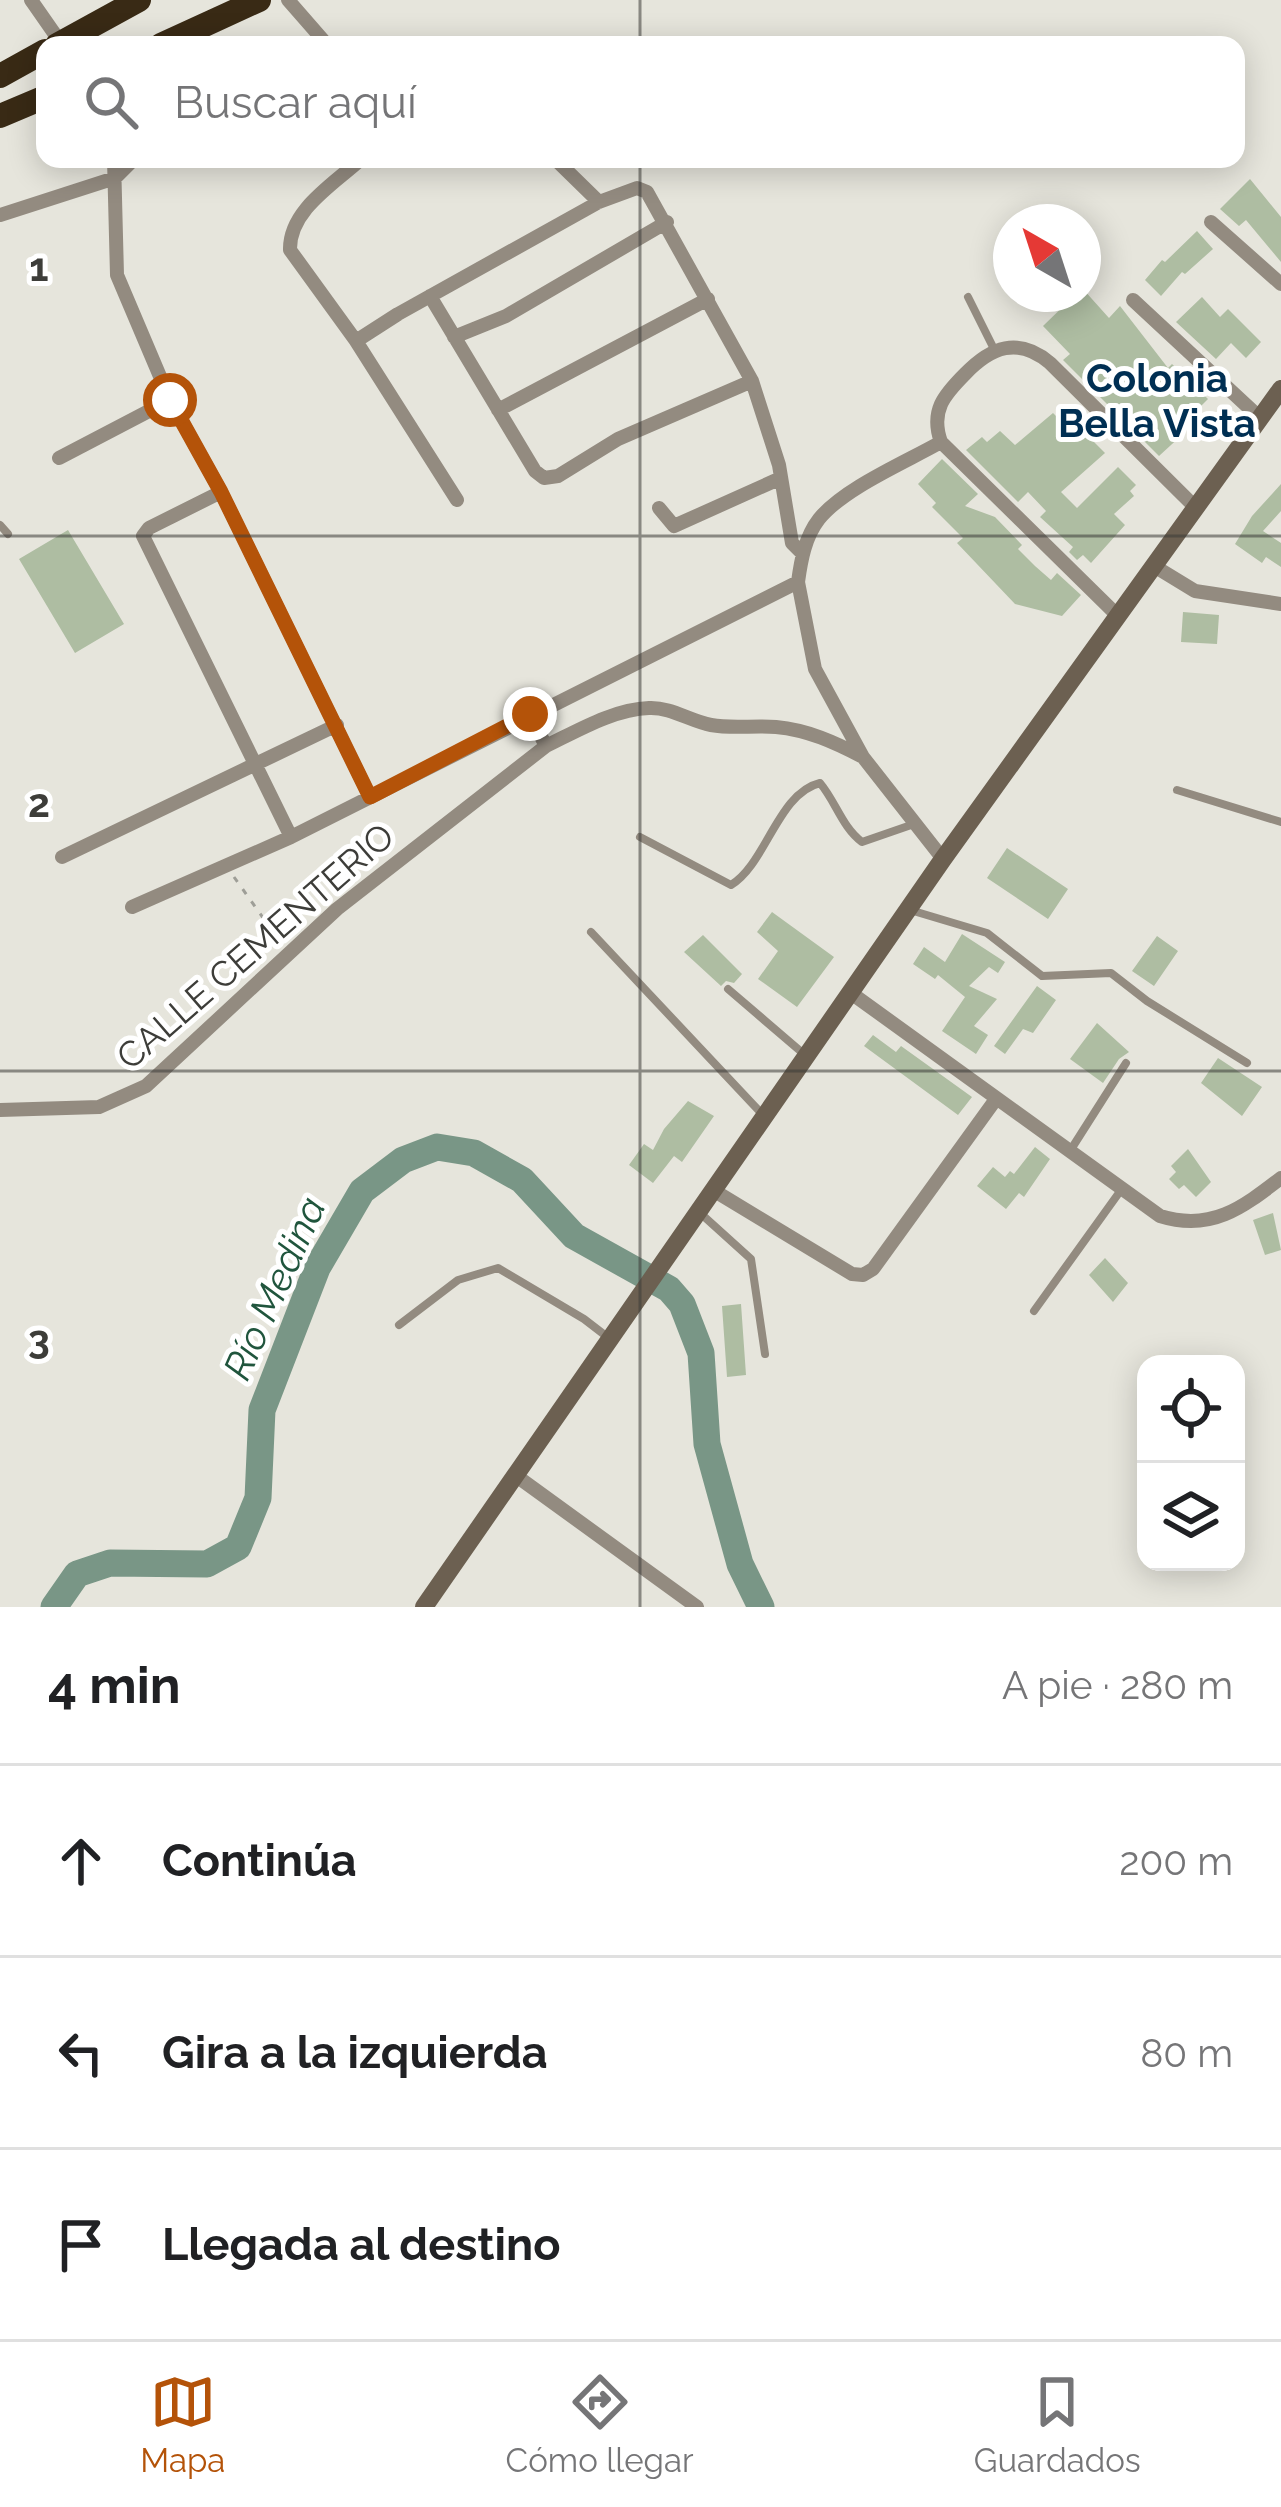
<!DOCTYPE html>
<html lang="es">
<head>
<meta charset="utf-8">
<style>
	body { margin:0; font-family:Raleway,sans-serif; background:#f2f2f2; color:#202124 }
	.controls { position:absolute; right:36px; bottom:36px; display:grid; overflow:hidden; border-radius:24px; box-shadow:0 6px 30px #0003 }
	.controls button { width:108px; height:108px; display:grid; place-items:center; padding:0; border:0; border-bottom:3px solid #e0e0e0; background:#fff; color:#202124; font:60px sans-serif }
	.compass { position:absolute; left:993px; top:204px; width:108px; height:108px; border-radius:50%; background:#fff; box-shadow:0 6px 30px #0003; rotate:321deg }
	.stop { position:absolute; width:36px; height:36px; margin:-27px; border:9px solid #b45309; border-radius:50%; background:#fff }
	.stop.end { background:#b45309; border-color:#fff; box-shadow:0 3px 12px #0008 }
	.list { margin:0; padding:0; list-style:none }
	h2 { display:flex; justify-content:space-between; align-items:center; height:156px; margin:0; padding:0 48px; font-size:51px }
	h2 small { font-size:39px; font-weight:400; color:#757577 }
	.list li { display:grid; grid-template-columns:78px 1fr auto; gap:36px; align-items:center; box-sizing:border-box; height:192px; padding:0 48px; border-top:3px solid #e0e0e0 }
	.list b { display:block; font-size:45px; white-space:nowrap }
	.list em { font-size:39px; font-style:normal; color:#757577 }
	.icon { flex:none; width:66px; height:66px; fill:none; stroke:currentColor; stroke-width:2; stroke-linecap:round; stroke-linejoin:round }
	.map { position:relative; flex:none; width:1281px; height:1607px; overflow:hidden }
	.search { position:absolute; background:#fff; box-shadow:0 6px 30px #0003; left:36px; right:36px; top:36px; height:132px; display:flex; align-items:center; gap:30px; box-sizing:border-box; padding:0 42px; border-radius:24px; color:#757577; font-size:45px }
	.sheet { height:732px; background:#fff }
	nav { display:flex; justify-content:space-around; align-items:center; box-sizing:border-box; height:168px; border-top:3px solid #e0e0e0; background:#fff; font-size:33px; color:#757577 }
	nav a { display:grid; justify-items:center; gap:6px }
	nav .on { color:#b45309 }
	.map>svg:first-child { display:block }
</style>
</head>
<body>
<div class="map">
<svg width="1281" height="1607" viewBox="0 0 1281 1607">
	<rect width="100%" height="100%" fill="#e6e5dc"/>
	<g fill="none" stroke-linecap="round" stroke-linejoin="round">
		<path stroke="#799686" stroke-width="27" d="M54 1607 77 1574 110 1563 207 1564 238 1547 258 1498 262 1410 317 1268 362 1191 403 1160 437 1147 474 1153 522 1180 574 1236 669 1289 682 1304 701 1353 707 1444 740 1564 761 1607"/>
	</g>
	<path fill="#aebda2" d="M1250 179 1281 217V262L1246 220 1239 226 1220 209Z
		M1197 231 1213 249 1185 274 1182 272 1161 296 1145 280 1162 260 1165 262Z
		M1083 289 1109 318 1120 306 1168 368 1172 364 1208 399 1178 429 1183 434 1159 456 1063 360 1070 354 1043 326 1076 294H1083Z
		M1202 297 1220 317 1228 309 1261 342 1246 358 1231 343 1216 359 1176 322Z
		M1063 411 1105 453 1061 492 1077 508 1118 467 1136 485 1130 491 1134 496 1114 514 1125 525 1091 563 1083 555 1077 560 1069 552 1073 547 1040 517 1046 511 1028 492 1018 502 966 450 982 437 987 442 1000 431 1015 445 1053 413 1057 417Z
		M942 459 978 494 965 506 995 517 1022 545 1018 549 1035 566 1051 580 1057 573 1081 595 1062 616 1015 604 957 543 963 538 932 507 936 503 918 484Z
		M1281 484V511L1263 531 1281 543V567L1266 557 1262 563 1235 544 1252 516Z
		M68 530 124 624 75 653 19 559Z
		M1183 612 1219 615 1217 644 1181 642Z
		M1007 848 1068 889 1048 919 987 878Z
		M772 912 834 957 797 1007 758 979 778 951 757 932Z
		M962 934 1005 962 998 973 989 967 969 986 997 999 974 1026 988 1035 976 1054 942 1031 965 997 938 975 935 979 913 964 924 947 945 962Z
		M703 935 742 974 734 983 726 981 721 986 684 952Z
		M1157 936 1178 951 1154 986 1132 971Z
		M1037 986 1056 1000 1033 1033 1023 1029 1005 1054 994 1046Z
		M1097 1023 1129 1052 1119 1059 1103 1083 1070 1059Z
		M873 1035 896 1052 901 1046 972 1097 958 1115 864 1046Z
		M1218 1058 1262 1087 1242 1116 1201 1083Z
		M688 1101 714 1116 682 1162 674 1156 653 1183 629 1165 644 1144 653 1150 664 1129Z
		M1035 1147 1050 1159 1024 1197 1019 1193 1006 1209 977 1186 993 1167 1005 1177 1010 1171 1014 1174Z
		M1188 1149 1211 1182 1196 1197 1184 1185 1179 1189 1169 1179 1176 1172 1171 1166Z
		M1273 1213 1281 1250 1265 1255 1253 1220Z
		M1105 1258 1128 1283 1113 1302 1089 1275Z
		M741 1304 746 1375 727 1377 722 1306Z"/>
	<g fill="none" stroke-linecap="round" stroke-linejoin="round">
		<path stroke="#9e9e97" stroke-width="3" stroke-dasharray="6 9" stroke-linecap="butt" d="M234 877 281 943"/>
		<path stroke="#938b80" stroke-width="8" d="M968 297 994 349
			M0 525 8 534
			M1177 790 1281 822
			M640 837 731 885C766 864 778 793 820 783 836 802 842 827 862 842L914 824
			M910 910 987 933 1042 976 1111 973 1147 1001 1247 1063
			M591 932 763 1115
			M728 989 805 1055
			M1070 1151 1126 1063
			M699 1212 751 1259 765 1354
			M1034 1311 1121 1190
			M399 1325 458 1280 498 1268 584 1319 610 1339"/>
		<path stroke="#938b80" stroke-width="14" d="M31 0 61 43
			M288 0 323 40 317 45
			M114 159 117 275 170 400 221 492 370 797
			M361 159C334 184 289 210 290 250L356 341 457 500
			M555 159 599 202
			M0 215 115 178 134 159
			M1211 222 1281 284
			M430 296 535 471 544 478 558 476 618 439 752 381
			M1133 300 1260 418
			M454 337 506 316 667 222
			M356 341 398 314 599 202 637 188 647 192 752 381 779 465 792 543 802 553
			M498 410 708 299
			M59 458 170 400
			M221 492 149 528 143 536 291 837
			M659 508 674 526 781 478
			M1154 566 1195 591 1281 604
			M798 582 815 669 863 757 943 859
			M1118 616 941 442C930 411 944 395 965 374 991 347 1018 336 1050 363L1196 508
			M529 714 546 746
			M62 857 337 725
			M132 907 291 837 798 582C801 560 805 537 819 519 844 488 906 462 941 442
			M851 993 1160 1216C1211 1232 1242 1208 1281 1178
			M0 1110 99 1107 146 1086 337 909 546 746C577 731 614 709 649 708 671 707 690 721 711 725 733 729 754 725 776 727 808 730 834 742 863 757
			M713 1190 852 1274 863 1275 873 1269 996 1099
			M515 1475 697 1607"/>
		<path stroke="#6c6051" stroke-width="18" d="M424 1607 943 859 1281 389"/>
		<path stroke="#392a15" stroke-width="24" d="M57 45 139 0
			M161 45 259 0
			M0 76 45 51
			M0 116 45 97"/>
	</g>
	<g fill="none" stroke-linecap="round" stroke-linejoin="round">
		<path stroke="#b45309" stroke-width="15" d="M170 400 221 492 370 797 530 714"/>
	</g>
	<path fill="none" stroke="#3d3d39" stroke-width="3" stroke-opacity="0.55" d="M640 0V45M640 159V1607M0 536H1281M0 1071H1281"/>
	<g text-anchor="middle" stroke-width="10" stroke-linejoin="round" paint-order="stroke">
		<g font-size="36" fill="#3d3d39" stroke="#fff">
			<text transform="translate(255 946) rotate(-41)" y="13">CALLE CEMENTERIO</text>
		</g>
		<g font-size="39" font-weight="bold" fill="#002f53" stroke="#fff">
			<text x="1157" y="392">Colonia<tspan x="1157" dy="45">Bella Vista</tspan></text>
		</g>
		<g font-size="39" font-style="italic" fill="#20553d" stroke="#fff">
			<text transform="translate(274 1288) rotate(-66)" y="14">Río Medina</text>
		</g>
	</g>
	<g font-size="39" text-anchor="middle" font-weight="bold" fill="#3d3d39" stroke="#fff" stroke-width="10" stroke-linejoin="round" paint-order="stroke">
		<text x="39" y="281">1</text>
		<text x="39" y="817">2</text>
		<text x="39" y="1353">3</text>
	</g>
</svg>
<div class="controls">
<button><svg class="icon" aria-label="locate" viewBox="0 0 24 24"><circle cx="12" cy="12" r="6"/><path d="M12 2v4M12 18v4M2 12h4M18 12h4"/></svg></button>
<button><svg class="icon" aria-label="layers" viewBox="0 0 24 24"><path d="M12 4l9 5-9 5-9-5zM3 14l9 5 9-5"/></svg></button>
</div>
<svg class="compass" viewBox="-18 -18 36 36"><path d="M0-13l5 13h-10z" fill="#e53935"/><path d="M0 13l5-13h-10z" fill="#757577"/></svg>
<div class="stop" style="left:170px;top:400px"></div>
<div class="stop end" style="left:530px;top:714px"></div>
<div class="search"><svg class="icon" aria-label="search" viewBox="0 0 24 24"><circle cx="10" cy="10" r="6"/><path d="M15 15l6 6"/></svg>Buscar aquí</div>
</div>
<section class="sheet">
<h2>4 min<small>A pie · 280 m</small></h2>
<ul class="list">
<li><svg class="icon" aria-label="ahead" viewBox="0 0 24 24"><path d="M12 20V5M6 11l6-6 6 6"/></svg><div><b>Continúa</b></div><em>200 m</em></li>
<li><svg class="icon" aria-label="left" viewBox="0 0 24 24"><path d="M17 20v-9H6M10 6l-5 5 5 5"/></svg><div><b>Gira a la izquierda</b></div><em>80 m</em></li>
<li><svg class="icon" aria-label="arrive" viewBox="0 0 24 24"><path d="M6 21V4h12l-3 4 3 4H6"/></svg><div><b>Llegada al destino</b></div></li>
</ul>
</section>
<nav>
<a class="on"><svg class="icon" aria-label="map" viewBox="0 0 24 24"><path d="M3 6l6-2 6 2 6-2v14l-6 2-6-2-6 2zM9 4v14M15 6v14"/></svg>Mapa</a>
<a><svg class="icon" aria-label="directions" viewBox="0 0 24 24"><path d="M12 3l9 9-9 9-9-9zM9 14v-3h6M13 9l2 2-2 2"/></svg>Cómo llegar</a>
<a><svg class="icon" aria-label="saved" viewBox="0 0 24 24"><path d="M7 4h10v16l-5-4-5 4z"/></svg>Guardados</a>
</nav>
</body>
</html>
